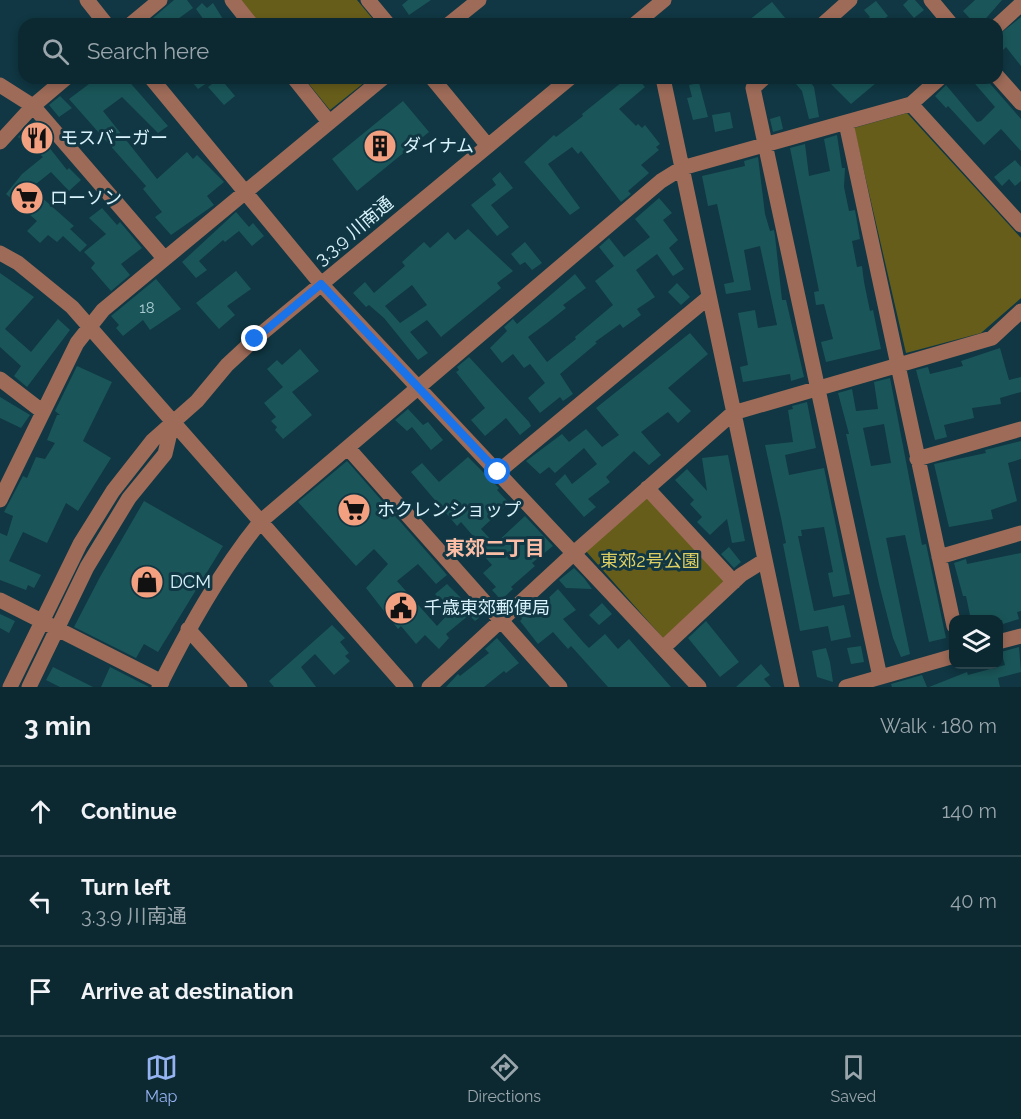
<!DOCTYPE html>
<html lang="en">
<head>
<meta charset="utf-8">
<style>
	body { margin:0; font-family:Raleway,"Noto Sans JP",sans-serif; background:#1a353e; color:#f1f3f6 }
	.controls { position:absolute; right:18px; bottom:18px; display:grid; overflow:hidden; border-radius:12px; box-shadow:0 3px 9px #0003 }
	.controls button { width:54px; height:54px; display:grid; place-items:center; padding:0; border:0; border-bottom:2px solid #2c454d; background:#0c2932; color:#f1f3f6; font:30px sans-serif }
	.stop { position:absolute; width:18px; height:18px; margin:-14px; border:4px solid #1a73e8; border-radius:50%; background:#fff }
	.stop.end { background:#1a73e8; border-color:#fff; box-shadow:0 2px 6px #0008 }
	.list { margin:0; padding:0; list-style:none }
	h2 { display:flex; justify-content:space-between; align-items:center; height:78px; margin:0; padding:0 24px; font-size:26px }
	h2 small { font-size:20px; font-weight:400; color:#9aa6ac }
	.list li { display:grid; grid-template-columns:39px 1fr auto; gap:18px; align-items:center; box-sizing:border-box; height:90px; padding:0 24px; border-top:2px solid #2c454d }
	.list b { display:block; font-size:22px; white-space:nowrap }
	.list p { margin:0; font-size:20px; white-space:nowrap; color:#9aa6ac }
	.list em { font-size:20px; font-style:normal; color:#9aa6ac }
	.icon { flex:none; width:33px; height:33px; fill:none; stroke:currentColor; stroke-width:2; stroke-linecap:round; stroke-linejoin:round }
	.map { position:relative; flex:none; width:1021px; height:687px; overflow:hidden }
	.search { position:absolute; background:#0c2932; box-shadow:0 3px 9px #0003; left:18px; right:18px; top:18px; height:66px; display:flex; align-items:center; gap:15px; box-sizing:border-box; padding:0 21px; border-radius:18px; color:#9aa6ac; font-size:22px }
	.sheet { height:348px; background:#0c2932 }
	nav { display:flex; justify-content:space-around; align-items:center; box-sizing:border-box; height:84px; border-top:2px solid #2c454d; background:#0c2932; font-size:16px; color:#9aa6ac }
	nav a { display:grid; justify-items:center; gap:3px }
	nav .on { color:#95b2f1 }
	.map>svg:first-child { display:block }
</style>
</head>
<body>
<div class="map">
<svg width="1021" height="687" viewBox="0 0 1021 687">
	<rect width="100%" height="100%" fill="#103743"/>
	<path fill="#665d1b" d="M240 0H357L377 24H259Z
		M304 78H370L330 110Z
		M907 113 1021 238V298L981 333 906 353 854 128Z
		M645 496 727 582 663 638 585 550Z"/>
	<path fill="#1a5659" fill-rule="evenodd" d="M174 0H187L193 8 171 24H146Z
		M408 0H431L409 15 402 5Z
		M908 0H915L924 10 914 18 903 5Z
		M975 0H1002L981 24H975L963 11Z
		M876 1 888 16 878 24H859L870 17 864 10Z
		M772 2 790 24H744Z
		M202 3 207 8 213 3 226 24H207L196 9Z
		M1021 17V66L1006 47 997 56V36Z
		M97 78H126L168 126 158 133 122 97 103 111 157 179 187 152 193 159 197 155 224 182 207 196 214 205 171 235 155 217 162 212 143 189 146 186 69 99Z
		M189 78H214L198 89Z
		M220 78 235 96 224 105 208 87Z
		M627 78H637L645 87 619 109 636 126 638 124 642 128 645 125 660 144 656 147 659 150 641 165 649 173 628 191 631 194 621 202 581 151 578 154 572 147 548 164 580 208 570 215 524 162 554 135 556 137 583 116 582 114Z
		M791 78H807L814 87 819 117 809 119 802 91Z
		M825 78H882L851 104Z
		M970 78H985L1021 119V151L1001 129 984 145 948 106 946 108 935 96 946 85 977 122 981 121 995 107Z
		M699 83 708 117 693 120 687 98 692 97 689 85Z
		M60 96 72 108 59 117 49 105Z
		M403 101 429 132 357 191 332 159Z
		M730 112 733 128 715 132 712 115Z
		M780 116 783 129 773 132 770 119Z
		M33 121 51 142 48 146 67 170 69 168 81 180 69 191 51 172 31 188 74 226 70 229 87 245 80 252 63 236 57 242 48 235 40 243 27 231 37 221 6 194 22 174 43 157 18 137Z
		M837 135 842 168H845L844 187 849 211 855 210 860 239 852 241 857 267 862 266 864 282 870 311 873 310 881 349 826 362 821 342 833 339 824 304 816 305 814 292 819 291 790 148 805 144 809 176 830 171 824 139Z
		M758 157 765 214 770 231 774 230 775 236 782 300H786L804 377 791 381 790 374 743 382 740 367 748 365 738 313 755 310 758 328 777 325 760 246 744 250 751 290 726 294 724 284 734 282 717 204 708 206 702 176 745 166 744 161Z
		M1015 160 1021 167V181L1015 186 1009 179 1002 186 994 177Z
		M500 172 513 188 491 205 509 227 497 236 471 205 496 185 492 179Z
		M659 198 672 213 663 220 678 240 669 248 684 269 673 276 657 254 636 270 655 297 637 309 641 315 623 328 620 324 595 342 597 343 560 374 573 394 563 401 560 397 540 413 528 398 545 383 530 364 524 368 513 354 502 363 490 348 507 331 504 327 513 319 517 324 575 274 586 288 563 305 566 308 547 323 528 337 547 362 576 339 575 337 613 305 595 281 614 266 599 247 609 238 624 257 650 237 635 219Z
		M102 208 117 225 120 222 142 248 121 264 130 275 111 291 91 268 95 263 84 252 106 234 89 218Z
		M236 212 249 227 253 223 264 236 252 246 239 231 225 242 223 240 199 261 207 270 196 278 182 262Z
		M468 229 513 271 497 283 501 288 441 337 427 320 410 332 428 353 418 360 384 318 369 305 366 307 353 293 365 282 374 293 405 266 402 262 424 242 430 248 448 232 455 240ZM412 285 427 305 400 323 385 306Z
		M525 242 542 263 532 270 525 262 520 265 511 254Z
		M236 271 251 289 227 306 235 315 219 329 196 303Z
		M0 273 34 297 5 329 31 352 58 319 70 330 27 387 14 376 21 366 0 347Z
		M156 279 181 309 150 330 143 320 123 336 116 328 119 325 111 316Z
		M677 283 690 297 681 305 668 292Z
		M690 333 708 354 668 388 691 411 678 423 668 412 641 432 661 455 649 465 634 451 606 477 610 482 588 499 596 507 584 517 555 484 565 474 572 484 597 464 584 448 555 473 549 467 540 474 526 461 562 434 569 442 586 429 602 447 619 435 596 408Z
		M1000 348 1009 380 1021 377V392L1000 398 1001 404 972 408 974 418 944 425 947 437 935 440 916 370 928 367 930 374 963 366 961 361Z
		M300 349 319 371 292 392 312 415 283 439 275 430 277 427 271 421 276 417 264 403 283 387 267 369 277 360 282 365Z
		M469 357 529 422 531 426 520 435 506 418 485 436 471 420 485 408 456 372 459 370 457 367Z
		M77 366 112 382 83 441 111 458 78 511 66 503 47 543 23 532 9 561 41 575 34 588 28 585 26 590 0 580V533L7 536 13 516 4 512 23 476 27 478 36 457 45 459 55 443 47 440 57 415H60L55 411Z
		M890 378 922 545 926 544 946 638 929 642 905 535 886 538 910 654 901 657 893 638 879 584 846 434H849L838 393 852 389 856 411 878 409 874 382ZM884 424 891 463 871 466 863 428Z
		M0 397 30 415 21 428 0 418Z
		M807 402 816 448 785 455 789 475 824 468 850 594 833 597 828 573 833 572 824 527 801 530 802 536H798L814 611 844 605 851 637 831 641 828 626 800 631 783 544 786 543 781 518 765 445 793 442 788 410 793 409 792 406Z
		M408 409 423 425 428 422 443 440 431 450 412 427 407 431 395 420Z
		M1021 441V459L1008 463 1017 501 991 510 993 519 949 527 934 464 986 453 985 450Z
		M728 455 745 541 732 543 727 519 710 535 697 522 702 517 690 504 694 500 675 480 687 469 707 491 702 458Z
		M468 457 499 488 497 490 509 503 481 529 495 544 525 516 553 546 532 563 535 566 511 587 513 589 501 600 492 590 496 587 483 573 492 565 476 547 480 544 461 522 457 526 411 472 422 463 439 482Z
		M347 461 447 575 436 584 418 564 397 581 437 626 451 611 435 594 447 584 466 603 469 600 483 615 475 621 469 615 446 634 449 638 439 649 425 635 416 644 401 626 398 629 366 588 388 564 374 549 356 566 298 502Z
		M144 501 223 546 158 652 144 644 136 658 74 627 100 577Z
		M729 547 741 562 734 568 721 554Z
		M1021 553V611L1017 612 1019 619 1003 624 1002 620H971L966 596H963L954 563 966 559 967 564Z
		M574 568 584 578 592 589 566 588 559 580Z
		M558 589 576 610 563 619 584 643 589 648 605 634 618 649 629 639 671 687H608L571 646 568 649 553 632 538 644 520 621 522 619 520 616 533 604 537 609Z
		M602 603 612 614 599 625 589 615Z
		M0 614 15 621 9 633 0 628Z
		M706 621 739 662 720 677 688 638Z
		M332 625 345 638 340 642 349 653 345 656 350 661 334 675 315 654 301 667 316 687H274L269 681Z
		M497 638 519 663 506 673 504 671 484 687H446L458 674 460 676 489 653 485 649Z
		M861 646 864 662 851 664 847 648Z
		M1019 647 1021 672 998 678 1000 687H929L967 672 968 675 1005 665 1001 652Z
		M826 648 830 662 833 682 817 677 812 651Z
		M761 664 770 675 764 679 771 687H736Z
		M53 667 93 687H60L46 680Z
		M110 667 149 687H101Z
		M922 675 927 687H892L891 684Z"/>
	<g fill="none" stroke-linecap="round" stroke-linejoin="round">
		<path stroke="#9e6b58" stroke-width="15" d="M87 0 106 24
			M232 0 251 24
			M368 0 388 24
			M931 0 951 24
			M131 24 160 0
			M449 24 479 0
			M635 24 664 0
			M823 24 850 0
			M997 26 1021 4
			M997 76 1021 103
			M151 78 321 284 699 687
			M294 78 329 122
			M432 78 488 146
			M663 78 792 687
			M764 78 753 88 880 677
			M0 85 33 106 164 258
			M911 104 1021 225
			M846 123 954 626
			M0 142 33 106 66 78
			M0 253 18 263 72 307 406 687
			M0 379 43 412
			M348 448 560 687
			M917 459 1021 429
			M498 472 709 297
			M647 488 734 582
			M0 500 77 343 103 310 383 78
			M939 557 1021 533
			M0 600 162 682
			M188 629 240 687
			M998 642 1021 636
			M663 648 741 575 765 560
			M10 687 80 544 113 491 153 440 197 401 227 365 255 339 570 78
			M29 687 87 567 129 498 165 454 172 424
			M159 687C188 629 219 573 260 522L661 181 682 168 911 104 940 78
			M429 687 574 553 733 413 992 338 1021 311
			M846 687 954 656"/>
	</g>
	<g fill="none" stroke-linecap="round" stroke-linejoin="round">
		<path stroke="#1a73e8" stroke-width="8" d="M255 339 321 284 498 472"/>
	</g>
	<defs>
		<g id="restaurant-disc" transform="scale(1.725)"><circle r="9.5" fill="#f3a081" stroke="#103743"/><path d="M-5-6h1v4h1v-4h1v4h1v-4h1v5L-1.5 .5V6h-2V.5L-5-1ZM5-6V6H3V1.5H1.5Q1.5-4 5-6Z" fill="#111"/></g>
		<g id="building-disc" transform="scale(1.725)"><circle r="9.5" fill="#f3a081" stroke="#103743"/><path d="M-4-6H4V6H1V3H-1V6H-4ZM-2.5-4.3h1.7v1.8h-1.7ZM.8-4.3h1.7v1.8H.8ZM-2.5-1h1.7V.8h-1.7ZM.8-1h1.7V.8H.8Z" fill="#111"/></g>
		<g id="supermarket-disc" transform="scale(1.725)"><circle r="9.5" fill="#f3a081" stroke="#103743"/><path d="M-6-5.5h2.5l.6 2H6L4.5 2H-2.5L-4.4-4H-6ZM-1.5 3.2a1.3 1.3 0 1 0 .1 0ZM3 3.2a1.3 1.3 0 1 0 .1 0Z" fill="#111"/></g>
		<g id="shop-disc" transform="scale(1.725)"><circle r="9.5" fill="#f3a081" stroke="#103743"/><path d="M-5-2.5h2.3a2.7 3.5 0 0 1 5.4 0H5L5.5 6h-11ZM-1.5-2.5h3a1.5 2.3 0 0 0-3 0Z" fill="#111"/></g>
		<g id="civic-disc" transform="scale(1.725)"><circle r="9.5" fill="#f3a081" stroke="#103743"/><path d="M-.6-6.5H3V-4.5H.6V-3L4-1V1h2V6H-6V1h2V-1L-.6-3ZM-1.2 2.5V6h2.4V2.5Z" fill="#111"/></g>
	</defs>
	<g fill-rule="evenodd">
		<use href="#restaurant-disc" x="37" y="138"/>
		<use href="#building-disc" x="380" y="146"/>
		<use href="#supermarket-disc" x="27" y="198"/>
		<use href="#supermarket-disc" x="354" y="510"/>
		<use href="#shop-disc" x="147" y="582"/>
		<use href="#civic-disc" x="401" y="608"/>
	</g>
	<g text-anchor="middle" stroke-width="6" stroke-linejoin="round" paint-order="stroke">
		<g font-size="15" fill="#a9ccd3">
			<text x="147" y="313">18</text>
		</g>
		<g font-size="18" fill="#d9f3fc" stroke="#103743" text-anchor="start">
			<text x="60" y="144">モスバーガー</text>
			<text x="403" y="152">ダイナム</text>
			<text x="50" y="204">ローソン</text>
			<text x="377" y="516">ホクレンショップ</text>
			<text x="170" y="588">DCM</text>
			<text x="424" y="614">千歳東郊郵便局</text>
		</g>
		<g font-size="18" fill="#d9f3fc" stroke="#103743">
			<text transform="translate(354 231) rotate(-40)" y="6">3.3.9 川南通</text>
		</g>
		<g font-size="18" fill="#dfcf63" stroke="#103743">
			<text x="650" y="567">東郊2号公園</text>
		</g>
		<g font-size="20" font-weight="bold" fill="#fcbda6" stroke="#103743">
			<text x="495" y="555">東郊二丁目</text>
		</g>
	</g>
</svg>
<div class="controls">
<button><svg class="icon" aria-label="layers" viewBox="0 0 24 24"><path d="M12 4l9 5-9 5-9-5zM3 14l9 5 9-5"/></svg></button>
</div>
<div class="stop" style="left:498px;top:472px"></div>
<div class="stop end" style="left:255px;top:339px"></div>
<div class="search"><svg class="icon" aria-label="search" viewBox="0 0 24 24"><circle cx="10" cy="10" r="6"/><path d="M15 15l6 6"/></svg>Search here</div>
</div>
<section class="sheet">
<h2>3 min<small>Walk · 180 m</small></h2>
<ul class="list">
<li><svg class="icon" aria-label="ahead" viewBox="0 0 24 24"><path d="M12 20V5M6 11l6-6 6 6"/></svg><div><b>Continue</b></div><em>140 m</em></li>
<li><svg class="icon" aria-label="left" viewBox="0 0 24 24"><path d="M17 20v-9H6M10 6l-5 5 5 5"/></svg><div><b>Turn left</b><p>3.3.9 川南通</p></div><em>40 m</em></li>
<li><svg class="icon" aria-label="arrive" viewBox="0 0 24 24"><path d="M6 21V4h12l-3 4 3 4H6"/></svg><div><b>Arrive at destination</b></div></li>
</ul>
</section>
<nav>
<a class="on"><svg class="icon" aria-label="map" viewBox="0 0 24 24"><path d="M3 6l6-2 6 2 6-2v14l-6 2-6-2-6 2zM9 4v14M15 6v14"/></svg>Map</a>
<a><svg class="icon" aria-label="directions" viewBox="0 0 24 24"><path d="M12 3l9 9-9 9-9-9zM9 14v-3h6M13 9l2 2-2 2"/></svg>Directions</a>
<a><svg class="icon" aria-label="saved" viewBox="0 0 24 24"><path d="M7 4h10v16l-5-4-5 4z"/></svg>Saved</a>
</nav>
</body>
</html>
